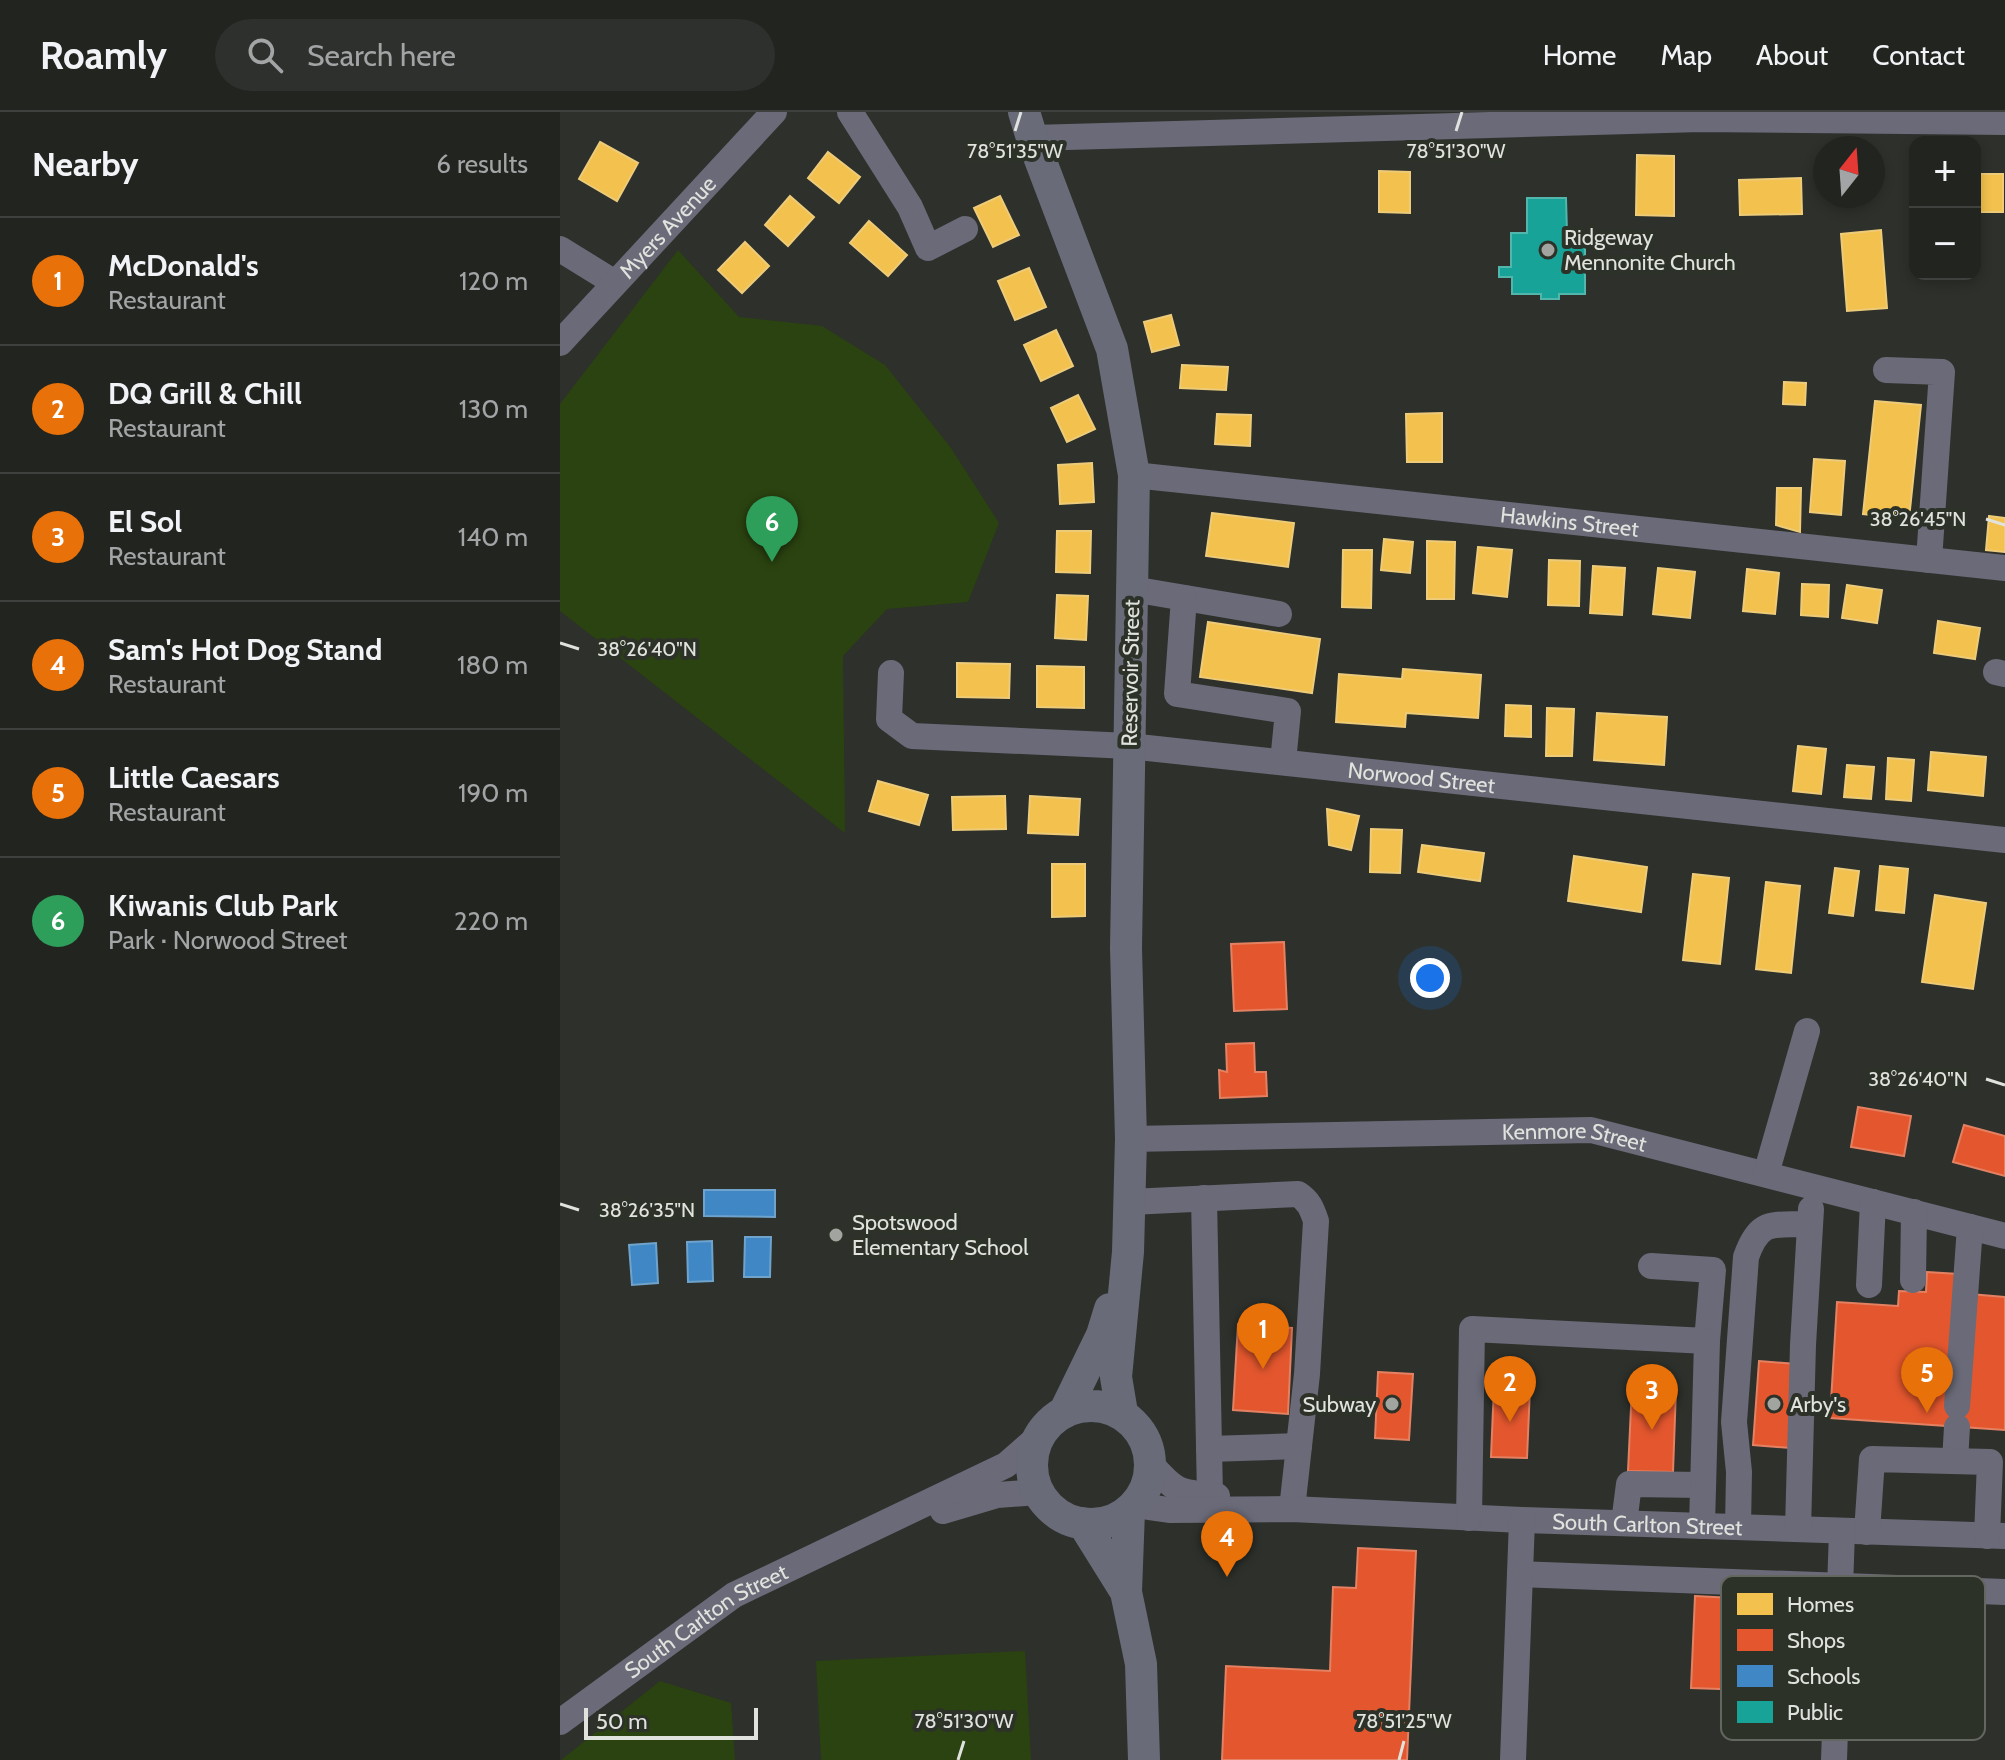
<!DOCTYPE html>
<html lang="en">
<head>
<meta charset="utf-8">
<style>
	body { margin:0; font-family:Cabin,sans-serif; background:#2e302d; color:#f1f3f6 }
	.controls { position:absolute; right:24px; top:24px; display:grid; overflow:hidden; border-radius:16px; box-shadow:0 4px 12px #0003 }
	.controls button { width:72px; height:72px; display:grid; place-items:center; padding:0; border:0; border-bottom:2px solid #3f413e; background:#222420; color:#f1f3f6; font:40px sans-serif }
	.compass { position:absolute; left:1253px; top:24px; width:72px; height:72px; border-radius:50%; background:#222420; box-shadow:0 4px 12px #0003; rotate:17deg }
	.scale { position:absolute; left:24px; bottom:20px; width:174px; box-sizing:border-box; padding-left:8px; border:4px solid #e0e3dd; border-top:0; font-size:22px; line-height:28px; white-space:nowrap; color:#e0e3dd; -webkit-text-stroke:6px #2d3229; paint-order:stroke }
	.you { position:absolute; left:870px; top:866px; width:28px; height:28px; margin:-20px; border:6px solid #fff; border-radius:50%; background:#1a73e8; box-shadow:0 0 0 12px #1a73e833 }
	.badge { display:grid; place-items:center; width:52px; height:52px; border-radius:50%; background:#a1a49f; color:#fff; font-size:26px; font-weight:700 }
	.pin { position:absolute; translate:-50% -66px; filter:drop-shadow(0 2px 4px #0008) }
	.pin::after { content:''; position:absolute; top:42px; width:28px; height:24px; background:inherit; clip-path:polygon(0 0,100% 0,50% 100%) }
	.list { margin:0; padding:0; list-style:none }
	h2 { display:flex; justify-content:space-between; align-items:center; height:104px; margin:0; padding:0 32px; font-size:34px }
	h2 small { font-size:26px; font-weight:400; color:#a2a4a5 }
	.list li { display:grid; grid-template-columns:52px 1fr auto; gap:24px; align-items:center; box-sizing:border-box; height:128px; padding:0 32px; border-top:2px solid #3f413e }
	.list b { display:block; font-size:30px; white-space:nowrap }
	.list p { margin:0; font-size:26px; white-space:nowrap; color:#a2a4a5 }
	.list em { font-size:26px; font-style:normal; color:#a2a4a5 }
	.icon { flex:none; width:44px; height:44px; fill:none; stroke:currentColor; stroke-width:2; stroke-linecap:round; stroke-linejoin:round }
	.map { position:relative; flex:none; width:1445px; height:1648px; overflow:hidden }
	header { display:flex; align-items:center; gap:48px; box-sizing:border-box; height:112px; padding:0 40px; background:#222420; border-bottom:2px solid #3f413e }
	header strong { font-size:38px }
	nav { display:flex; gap:44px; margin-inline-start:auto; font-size:28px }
	.search { width:560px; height:72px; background:#2e302d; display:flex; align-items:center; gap:20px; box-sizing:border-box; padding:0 28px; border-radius:44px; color:#a2a4a5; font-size:30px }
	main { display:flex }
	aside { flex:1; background:#222420 }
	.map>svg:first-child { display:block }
</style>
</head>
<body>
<header>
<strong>Roamly</strong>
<div class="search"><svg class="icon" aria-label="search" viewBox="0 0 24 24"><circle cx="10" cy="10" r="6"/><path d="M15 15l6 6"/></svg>Search here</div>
<nav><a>Home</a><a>Map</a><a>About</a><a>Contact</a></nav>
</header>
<main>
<aside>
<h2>Nearby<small>6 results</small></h2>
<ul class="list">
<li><span class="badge" style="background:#e8710a">1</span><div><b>McDonald's</b><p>Restaurant</p></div><em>120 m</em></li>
<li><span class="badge" style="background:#e8710a">2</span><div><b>DQ Grill &amp; Chill</b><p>Restaurant</p></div><em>130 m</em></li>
<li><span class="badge" style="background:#e8710a">3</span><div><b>El Sol</b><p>Restaurant</p></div><em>140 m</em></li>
<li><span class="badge" style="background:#e8710a">4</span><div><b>Sam's Hot Dog Stand</b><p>Restaurant</p></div><em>180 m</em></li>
<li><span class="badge" style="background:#e8710a">5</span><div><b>Little Caesars</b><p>Restaurant</p></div><em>190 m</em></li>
<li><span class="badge" style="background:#2e9e5b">6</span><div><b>Kiwanis Club Park</b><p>Park · Norwood Street</p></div><em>220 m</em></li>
</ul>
</aside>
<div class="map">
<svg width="1445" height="1648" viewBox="0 0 1445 1648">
	<rect width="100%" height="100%" fill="#2d302b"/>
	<path fill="#2b4310" d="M118 138 179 205 262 214 325 253 391 336 439 411 408 490 327 497 283 544 285 721 0 499V292Z
		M465 1539 471 1648H261L256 1549Z
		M100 1569 171 1591 175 1648H1Z"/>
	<path fill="#f2c14e" stroke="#edcb79" stroke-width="2" d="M40 30 78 51 57 89 19 67Z
		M268 40 300 65 279 91 248 66Z
		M1077 43 1114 44V104L1076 103Z
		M819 59 850 60V101L819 100Z
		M1415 62H1443V100H1415Z
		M1241 66 1242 102 1180 103 1179 68Z
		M230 84 254 105 228 134 205 113Z
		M440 84 459 123 433 135 414 96Z
		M309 109 347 143 328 164 290 131Z
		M1321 118 1327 196 1287 199 1281 122Z
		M185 130 209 154 182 181 158 158Z
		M469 156 486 195 455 208 438 169Z
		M611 203 619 233 592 240 584 210Z
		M496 218 513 254 481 269 464 233Z
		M622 253 668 255 666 278 620 276Z
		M1224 270 1246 271 1245 293 1223 292Z
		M518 283 535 317 507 330 491 296Z
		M1315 289 1361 293 1349 407 1303 402Z
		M882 301V350H847L846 302Z
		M657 302 691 303 690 334 655 332Z
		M1254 347 1285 349 1281 403 1250 400Z
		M532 351 534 390 500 392 498 353Z
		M1217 376H1241L1240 420 1216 413Z
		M652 401 734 411 728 455 646 444Z
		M1429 404 1445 406V440L1426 438Z
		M497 419H531L530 461 496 460Z
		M824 427 853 430 850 461 821 458Z
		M867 429 895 430 894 487H867Z
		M918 435 952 438 947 485 913 481Z
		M783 438H812L811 496 782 495Z
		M989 448 1020 449 1019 494 988 493Z
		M1033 454 1065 456 1062 503 1030 501Z
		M1098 456 1135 460 1130 506 1093 502Z
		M1187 457 1219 461 1215 502 1183 499Z
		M1242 472 1269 473 1268 505 1241 503Z
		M1287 473 1322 478 1317 511 1282 506Z
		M497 483 528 484 526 528 495 526Z
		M1378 509 1420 516 1415 547 1374 541Z
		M648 510 760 527 752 581 640 565Z
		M397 551 450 552 449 586 397 585Z
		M477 554 524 555V596L477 595Z
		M843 557 921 563 918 606 846 601 845 615 776 610 779 562 842 567Z
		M946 593 971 594V625L945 624Z
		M987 596 1014 597 1012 644H986Z
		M1037 601 1107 605 1104 653 1034 648Z
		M1238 634 1266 637 1261 682 1233 679Z
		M1371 640 1426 645 1423 684 1368 678Z
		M1328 646 1354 648 1351 689 1326 687Z
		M1287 653 1314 655 1311 687 1284 685Z
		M318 669 368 683 359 713 309 699Z
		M445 684 446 717 393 718 392 685Z
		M470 684 520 687 518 723 468 721Z
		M767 697 799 704 791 738 769 733Z
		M811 717 842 718 840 761 810 760Z
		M862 733 924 741 920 769 858 760Z
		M1014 744 1087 755 1081 800 1008 789Z
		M492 752H525V804L492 805Z
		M1320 754 1348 757 1344 801 1316 798Z
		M1275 756 1299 759 1293 804 1269 801Z
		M1133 762 1169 766 1160 852 1123 848Z
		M1206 770 1240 774 1231 861 1196 857Z
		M1375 783 1426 791 1413 877 1362 870Z"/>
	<path fill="#e4572e" stroke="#e38162" stroke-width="2" d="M724 830 727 897 674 899 671 832Z
		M694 931 695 960H706L707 984 660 986 659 958 667 960 666 932Z
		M1298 995 1351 1004 1344 1044 1291 1035Z
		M1404 1013 1445 1024V1064L1393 1050Z
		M1367 1160 1399 1162 1410 1182 1445 1185V1318L1270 1306 1277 1190 1338 1194 1339 1179 1366 1180Z
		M678 1212 732 1216 728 1302 673 1298Z
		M1199 1249 1236 1252 1230 1336 1193 1333Z
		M818 1260 853 1262 849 1328 815 1326Z
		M934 1274 970 1276 967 1346 931 1345Z
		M1072 1275 1116 1277 1113 1360 1068 1359Z
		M798 1436 856 1439 847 1648H662L666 1554 770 1559 773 1475 796 1476Z
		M1135 1484 1192 1487 1188 1578 1131 1576Z"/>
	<path fill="#3f88c5" stroke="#6fa3cc" stroke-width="2" d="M144 1078H215V1105L144 1104Z
		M185 1125H211L210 1165H184Z
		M152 1129 153 1169 128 1170 127 1130Z
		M96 1131 98 1171 72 1173 69 1133Z"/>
	<path fill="#17a398" stroke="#53b6ad" stroke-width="2" d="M967 86H1006L1007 121H1025V182H999V187H981V182H952V165H939V155H951V121H967Z"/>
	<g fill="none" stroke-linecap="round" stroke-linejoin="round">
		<g stroke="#6a6a78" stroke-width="26">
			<path d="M290 0 350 95 368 136 405 117"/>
			<path d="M472 26 1141 7 1445 10"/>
			<path d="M0 137 55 171"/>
			<path id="s1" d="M0 231 214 0"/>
			<path d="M1326 258 1382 260 1369 448"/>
			<path id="s2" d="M574 363 1445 456"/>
			<path d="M572 477 719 502"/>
			<path d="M624 486 617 582 728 599 723 650"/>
			<path d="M1436 560 1445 562"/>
			<path id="s3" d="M331 561 329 607 352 624 569 634 1445 728"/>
			<path id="s4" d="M571 1027 1031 1018 1445 1124"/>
			<path d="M1206 1062 1247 919"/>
			<path d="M644 1086 650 1384"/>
			<path d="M570 1090 738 1082C749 1089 752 1097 756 1109L747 1262 732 1397"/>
			<path d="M1353 1168 1354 1100"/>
			<path d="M1309 1173 1313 1090"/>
			<path d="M1397 1294 1410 1115"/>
			<path d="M649 1337 739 1334"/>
			<path d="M1395 1349 1397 1315"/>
			<path d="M591 1352C616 1381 619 1380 657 1384"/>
			<path id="s5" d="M574 1393 609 1398 732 1397 962 1408 1445 1424"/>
			<path d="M383 1399 437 1383 478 1380"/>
			<path d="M909 1406 912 1217 1147 1229 1153 1158 1091 1154"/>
			<path d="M1064 1411 1069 1372 1143 1373"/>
			<path d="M1142 1414 1147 1229"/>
			<path d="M1178 1415 1179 1360 1174 1310 1186 1145C1200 1105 1213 1114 1250 1112"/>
			<path d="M1238 1417 1243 1233 1251 1097"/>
			<path d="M1307 1420 1312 1347 1430 1350 1427 1424"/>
			<path d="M960 1462 1445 1480"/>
			<path id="s6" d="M0 1610 174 1483 446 1353 478 1325"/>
			<path d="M953 1648 962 1408"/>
			<path d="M1274 1648 1282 1419"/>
		</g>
		<path stroke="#696b78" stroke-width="32" d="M464 0 472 26 552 237 574 363 566 836 571 1027 568 1140 556 1265 562 1301
			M472 1353a59 59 0 1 1 118 0a59 59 0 1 1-118 0Z
			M505 1299 542 1223 550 1197
			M569 1399 566 1480 581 1552 584 1648
			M523 1411 566 1480"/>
	</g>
	<path fill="none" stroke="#e0e3dd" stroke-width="3" d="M455 19 461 0M896 19 902 0M1426 407 1445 413M0 531 19 537M1426 967 1445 973M0 1092 19 1098M398 1648 404 1629M839 1648 844 1629"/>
	<g fill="#a1a49f" stroke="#2d3229" stroke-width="3">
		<circle cx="988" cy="138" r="8"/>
		<circle cx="276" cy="1123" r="8"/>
		<circle cx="832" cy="1292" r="8"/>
		<circle cx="1214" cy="1292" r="8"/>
	</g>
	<g text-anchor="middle" stroke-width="8" stroke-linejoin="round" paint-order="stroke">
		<g font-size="22" fill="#e0e3dd" stroke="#2d3229">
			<text dy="8" stroke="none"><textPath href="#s1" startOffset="158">Myers Avenue</textPath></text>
			<text dy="8" stroke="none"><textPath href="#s2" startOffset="438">Hawkins Street</textPath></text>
			<text transform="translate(570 561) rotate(-89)" y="8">Reservoir Street</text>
			<text dy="8" stroke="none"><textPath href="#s3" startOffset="586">Norwood Street</textPath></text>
			<text dy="8" stroke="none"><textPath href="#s4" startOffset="444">Kenmore Street</textPath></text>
			<text dy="8" stroke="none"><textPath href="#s5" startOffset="514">South Carlton Street</textPath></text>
			<text dy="8" stroke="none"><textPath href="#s6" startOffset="178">South Carlton Street</textPath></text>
		</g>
		<g font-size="22" fill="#e0e3dd" stroke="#2d3229" text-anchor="start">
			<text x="1004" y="133">Ridgeway<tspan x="1004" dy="25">Mennonite Church</tspan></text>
			<text x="292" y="1118">Spotswood<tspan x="292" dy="25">Elementary School</tspan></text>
			<text x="816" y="1300" text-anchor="end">Subway</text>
			<text x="1230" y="1300">Arby's</text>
		</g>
	</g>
	<rect x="1161" y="1464" width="264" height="164" rx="12" fill="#2d3229" stroke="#63675f" stroke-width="2"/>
	<rect x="1177" y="1481" width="36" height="22" fill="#f2c14e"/>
	<rect x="1177" y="1517" width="36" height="22" fill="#e4572e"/>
	<rect x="1177" y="1553" width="36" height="22" fill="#3f88c5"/>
	<rect x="1177" y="1589" width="36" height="22" fill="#17a398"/>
	<g font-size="22" fill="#e0e3dd">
		<text x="1227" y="1500">Homes</text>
		<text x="1227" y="1536">Shops</text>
		<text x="1227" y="1572">Schools</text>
		<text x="1227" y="1608">Public</text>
	</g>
	<g font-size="20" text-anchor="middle" fill="#e0e3dd" stroke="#2d3229" stroke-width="8" stroke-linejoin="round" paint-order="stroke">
		<text x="455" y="46">78°51'35"W</text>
		<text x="896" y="46">78°51'30"W</text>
		<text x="1358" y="414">38°26'45"N</text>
		<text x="87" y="544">38°26'40"N</text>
		<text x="1358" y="974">38°26'40"N</text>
		<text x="87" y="1105">38°26'35"N</text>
		<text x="404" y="1616">78°51'30"W</text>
		<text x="844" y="1616">78°51'25"W</text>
	</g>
</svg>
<div class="controls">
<button>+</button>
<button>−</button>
</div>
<svg class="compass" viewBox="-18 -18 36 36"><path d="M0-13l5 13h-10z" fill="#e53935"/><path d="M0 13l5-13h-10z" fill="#a2a4a5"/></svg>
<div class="scale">50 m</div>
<div class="you"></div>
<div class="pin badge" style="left:703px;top:1257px;background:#e8710a">1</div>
<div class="pin badge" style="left:950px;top:1310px;background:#e8710a">2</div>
<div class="pin badge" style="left:1092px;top:1318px;background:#e8710a">3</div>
<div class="pin badge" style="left:667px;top:1465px;background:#e8710a">4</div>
<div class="pin badge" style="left:1367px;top:1301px;background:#e8710a">5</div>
<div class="pin badge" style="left:212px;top:450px;background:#2e9e5b">6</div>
</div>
</main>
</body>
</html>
